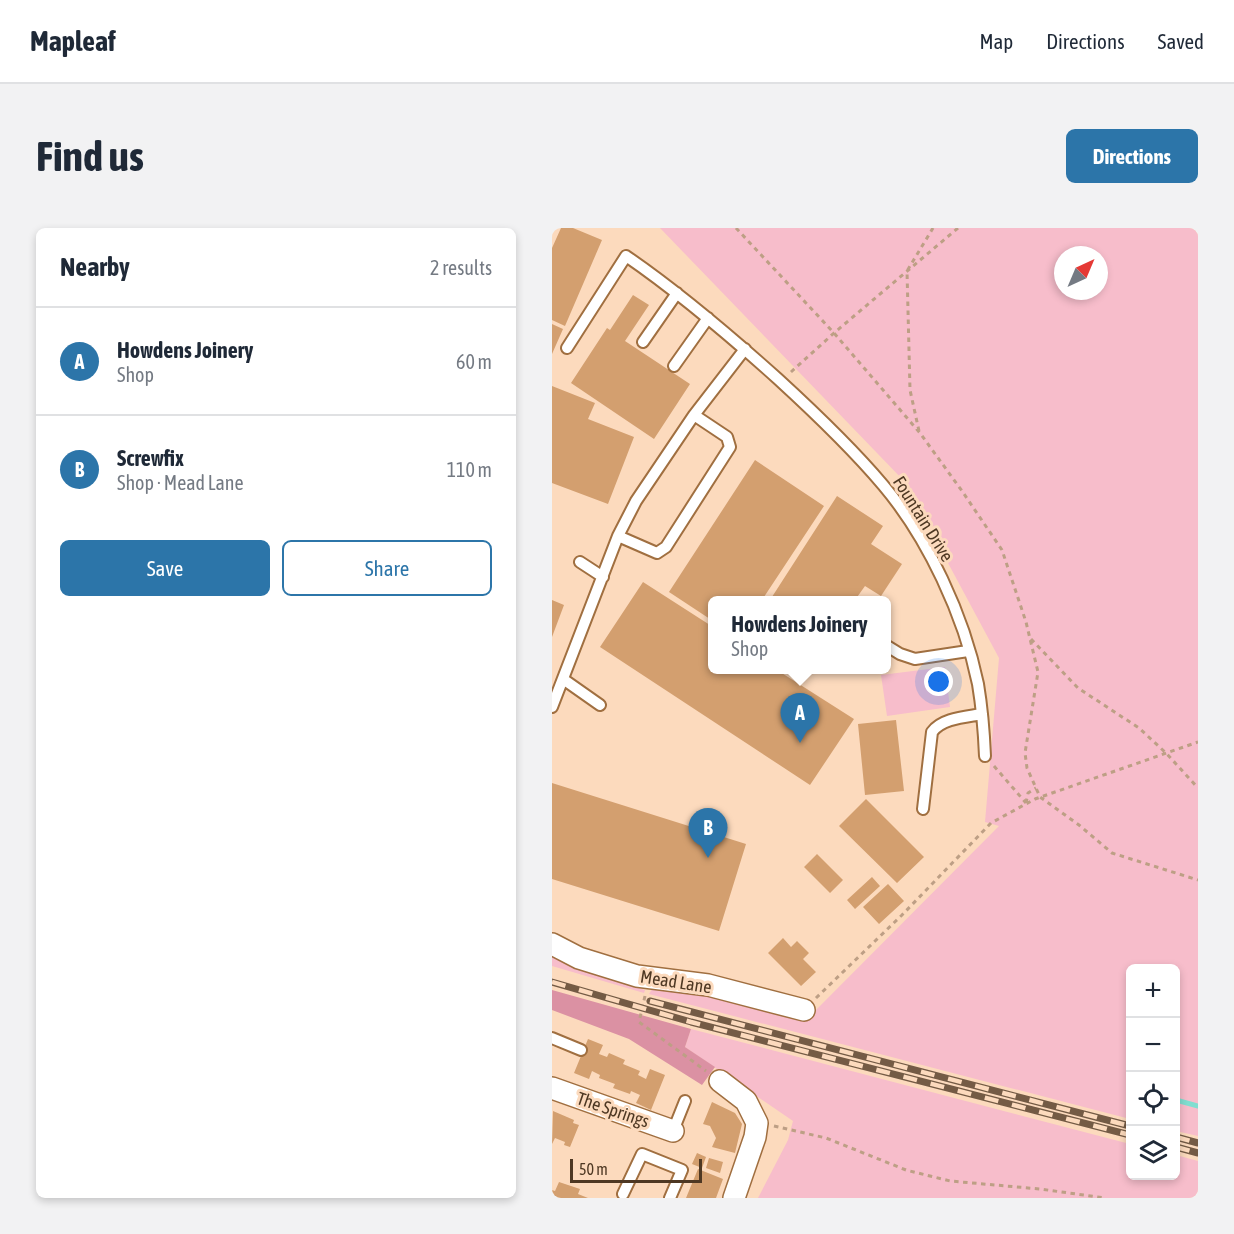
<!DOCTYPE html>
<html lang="en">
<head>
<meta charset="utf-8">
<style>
	body { margin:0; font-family:"Asap Condensed",sans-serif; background:#f2f2f3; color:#1f2937 }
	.controls { position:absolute; right:18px; bottom:18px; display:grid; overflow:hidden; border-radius:9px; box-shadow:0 3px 9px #0003 }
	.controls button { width:54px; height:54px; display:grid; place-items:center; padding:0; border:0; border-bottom:2px solid #e0e1e3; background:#fff; color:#1f2937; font:30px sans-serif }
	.compass { position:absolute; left:502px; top:18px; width:54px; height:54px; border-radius:50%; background:#fff; box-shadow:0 3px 9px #0003; rotate:44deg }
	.scale { position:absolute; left:18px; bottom:15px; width:132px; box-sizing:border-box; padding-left:6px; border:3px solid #4e3823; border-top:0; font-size:16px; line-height:21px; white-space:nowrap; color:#4e3823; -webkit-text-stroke:4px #fcdabd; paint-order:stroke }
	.you { position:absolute; left:387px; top:454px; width:21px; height:21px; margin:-15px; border:4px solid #fff; border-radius:50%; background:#1a73e8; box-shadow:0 0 0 9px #1a73e833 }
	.badge { display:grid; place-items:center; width:39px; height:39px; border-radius:50%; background:#2c75a9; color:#fff; font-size:20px; font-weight:700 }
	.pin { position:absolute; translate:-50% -50px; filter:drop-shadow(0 2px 3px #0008) }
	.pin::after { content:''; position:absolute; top:32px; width:21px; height:18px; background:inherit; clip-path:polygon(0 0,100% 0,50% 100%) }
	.popup { position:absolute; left:156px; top:368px; width:183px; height:78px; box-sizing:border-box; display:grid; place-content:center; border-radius:9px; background:#fff; filter:drop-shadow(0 2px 4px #0005); font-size:20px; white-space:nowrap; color:#747a83 }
	.popup b { font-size:22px; color:#1f2937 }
	.popup::after { content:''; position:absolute; left:50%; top:100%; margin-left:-12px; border:12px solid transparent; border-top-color:#fff }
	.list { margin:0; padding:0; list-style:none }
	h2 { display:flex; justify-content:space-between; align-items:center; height:78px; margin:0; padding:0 24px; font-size:26px }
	h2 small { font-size:20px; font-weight:400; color:#747a83 }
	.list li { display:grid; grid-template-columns:39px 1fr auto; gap:18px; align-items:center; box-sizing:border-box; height:108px; padding:0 24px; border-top:2px solid #e0e1e3 }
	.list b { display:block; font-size:22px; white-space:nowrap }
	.list p { margin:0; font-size:20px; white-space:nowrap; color:#747a83 }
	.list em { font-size:20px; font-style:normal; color:#747a83 }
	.actions { display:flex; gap:12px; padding:18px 24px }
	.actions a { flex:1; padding:14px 0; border:2px solid #2c75a9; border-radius:9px; text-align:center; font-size:21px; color:#2c75a9 }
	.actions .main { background:#2c75a9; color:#fff }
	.icon { flex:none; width:33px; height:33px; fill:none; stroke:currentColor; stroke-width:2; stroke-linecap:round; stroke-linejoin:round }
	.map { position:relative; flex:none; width:646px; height:970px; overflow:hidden; border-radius:9px }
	header { display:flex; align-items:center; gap:36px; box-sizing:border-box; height:84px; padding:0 30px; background:#fff; border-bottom:2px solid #e0e1e3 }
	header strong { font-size:28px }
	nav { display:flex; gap:33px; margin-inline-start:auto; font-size:21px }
	.intro { display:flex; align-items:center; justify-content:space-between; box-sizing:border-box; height:144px; padding:0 36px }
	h1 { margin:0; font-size:42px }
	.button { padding:15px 27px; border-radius:9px; background:#2c75a9; color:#fff; font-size:21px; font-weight:700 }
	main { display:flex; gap:36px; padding:0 36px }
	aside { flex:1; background:#fff; border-radius:9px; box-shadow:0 3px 9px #0003 }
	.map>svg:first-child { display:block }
</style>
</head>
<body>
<header>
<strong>Mapleaf</strong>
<nav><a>Map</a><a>Directions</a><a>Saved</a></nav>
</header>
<div class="intro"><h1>Find us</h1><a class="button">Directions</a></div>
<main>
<aside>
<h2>Nearby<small>2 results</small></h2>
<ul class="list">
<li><span class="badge">A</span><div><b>Howdens Joinery</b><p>Shop</p></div><em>60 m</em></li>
<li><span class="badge">B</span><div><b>Screwfix</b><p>Shop · Mead Lane</p></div><em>110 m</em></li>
</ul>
<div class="actions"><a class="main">Save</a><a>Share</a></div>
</aside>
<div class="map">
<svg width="646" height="970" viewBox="0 0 646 970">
	<rect width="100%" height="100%" fill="#fcdabd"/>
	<path fill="#f7bdcb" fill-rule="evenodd" d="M108 0H646V908L624 903V740H578V891L97 766 102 758 146 761 256 790 447 598 433 594 447 430 352 253ZM511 27H547V63H511Z
		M393 439 398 479 335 488 329 447Z
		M0 722 21 738 93 762 92 765 0 738Z
		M139 801 578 916V948H624V927L646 933V970H206L236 912 241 893 133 819Z"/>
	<path fill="#db91a3" d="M0 762 139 801 133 819 163 839 150 857 77 811 0 782Z"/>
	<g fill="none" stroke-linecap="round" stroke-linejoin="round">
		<path stroke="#80ded0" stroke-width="5" d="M624 872 646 878"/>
	</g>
	<path fill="#d39f6f" d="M9 0H21L50 12 13 98 0 92V20Z
		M81 67 97 77 73 113 138 156 102 211 19 155 55 100 58 102Z
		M0 96 11 101 0 126Z
		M0 158 43 175 36 191 82 209 56 276 0 255Z
		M203 232 272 278 210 372H161V393L117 364Z
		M285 268 331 298 319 316 350 336 329 368 313 358 303 372H218Z
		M91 354 161 399V442H225L302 491 258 557 48 419Z
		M0 372 12 377 0 409Z
		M236 442H258L252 452Z
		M344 492 352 563 313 567 306 496Z
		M0 555 194 616 167 703 0 651Z
		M314 571 372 629 345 655 287 598Z
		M265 626 291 652 278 665 252 639Z
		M320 649 328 658 303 681 295 672Z
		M336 656 352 673 327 696 311 679Z
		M231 710 239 719 245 713 257 725 251 731 264 744 249 758 216 725Z
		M36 811 51 817 47 826 55 829 57 825 73 832 71 836 88 843 86 847 94 851 98 841 113 847 99 882 84 875 88 867 79 863 78 866 61 860 63 856 47 850 48 847 40 843 37 851 22 845Z
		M160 874 183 885 190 896 183 925 160 919 164 910 158 898 151 896Z
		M1 883 22 892 21 895 27 897 18 919 12 917 13 914 3 910 0 916Z
		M145 925 154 929 150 940 140 936Z
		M157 930 171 934 168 945 154 940Z
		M146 941 171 951 164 970H134Z
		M7 954 28 961 26 966 36 970H0V962L3 963Z"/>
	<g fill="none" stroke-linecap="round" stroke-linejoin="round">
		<g stroke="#a06f40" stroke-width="14">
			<path id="service" d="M91 114 125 65
				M15 120 74 28C128 65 177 107 226 151 262 184 299 219 331 257 376 310 412 388 426 456 430 480 432 504 433 528
				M122 138 156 90
				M66 308 105 325 114 319 178 219 175 209 142 187
				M28 334 51 349
				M335 418 348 426 363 431 416 423
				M11 451 48 477
				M0 479 66 308 84 273 142 187 193 121
				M371 581 380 504C390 490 414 489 430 486
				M0 810 29 822
				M121 903 133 873
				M71 966 90 926 130 942 118 970"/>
		</g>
		<g stroke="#a06f40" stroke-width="24">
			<path id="minor" d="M0 716 27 730 85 748 156 757 252 782
				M168 853 194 873 205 895 203 909 182 970
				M0 860 121 903"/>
		</g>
		<path stroke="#bd9f85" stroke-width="3" stroke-dasharray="4.5 4.5" stroke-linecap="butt" d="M184 0 282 105 368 205 410 263 450 322 474 394 486 444 473 525 475 540 488 569 527 597 560 625 646 652
			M643 0 646 1
			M239 144 282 105 406 0
			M367 203 358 162 355 43 381 0
			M479 411 526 460 587 500 614 525 646 560
			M442 538 474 575
			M474 575 476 565 484 560
			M93 768 87 794 154 843
			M264 770 350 687 439 595 483 571 646 514
			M222 898 274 910 354 942 398 953 488 961 553 970"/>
		<use href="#service" stroke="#fff" stroke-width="10"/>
		<use href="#minor" stroke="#fff" stroke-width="21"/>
		<g stroke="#745b45" stroke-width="7">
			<path id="rail" d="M0 754 139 794 578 907
				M98 773 578 898
				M624 909 646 915
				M624 919 646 925"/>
		</g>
		<use href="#rail" stroke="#fcdabd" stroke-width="4.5" stroke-dasharray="14" stroke-linecap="butt"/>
	</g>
	<g text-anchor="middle" stroke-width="6" stroke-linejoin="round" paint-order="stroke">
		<g font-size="18" fill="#4e3823" stroke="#fcdabd">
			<text transform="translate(371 291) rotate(58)" y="6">Fountain Drive</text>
			<text transform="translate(124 754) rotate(9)" y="6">Mead Lane</text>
			<text transform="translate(61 882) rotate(19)" y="6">The Springs</text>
		</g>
	</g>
</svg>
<div class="controls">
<button>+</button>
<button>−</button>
<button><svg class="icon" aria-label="locate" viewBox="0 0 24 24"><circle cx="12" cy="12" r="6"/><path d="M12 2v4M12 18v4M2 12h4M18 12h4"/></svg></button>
<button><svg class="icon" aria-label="layers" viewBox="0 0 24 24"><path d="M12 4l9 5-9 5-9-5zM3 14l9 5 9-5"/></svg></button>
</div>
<svg class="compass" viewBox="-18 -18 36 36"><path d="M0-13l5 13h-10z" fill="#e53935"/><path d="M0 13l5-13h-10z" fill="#747a83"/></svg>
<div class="scale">50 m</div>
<div class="you"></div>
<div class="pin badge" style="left:248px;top:515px">A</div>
<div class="popup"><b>Howdens Joinery</b>Shop</div>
<div class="pin badge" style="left:156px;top:630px">B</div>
</div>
</main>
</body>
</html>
